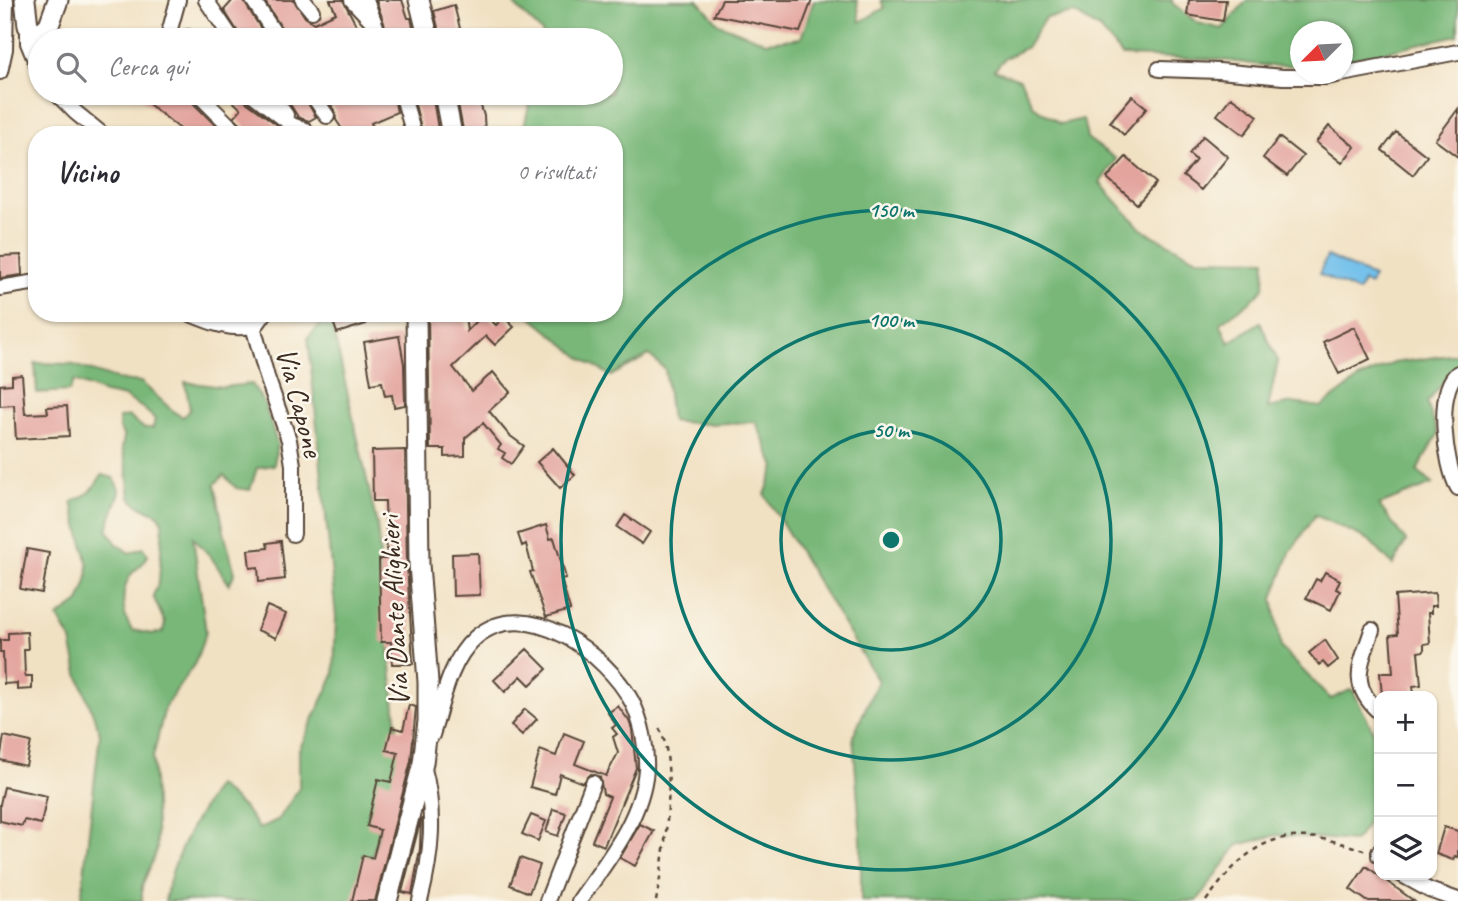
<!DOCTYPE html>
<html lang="it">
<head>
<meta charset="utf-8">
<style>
	body { margin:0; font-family:Caveat,sans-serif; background:#f2f2f3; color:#2b2b33 }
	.controls { position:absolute; right:21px; bottom:21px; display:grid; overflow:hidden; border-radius:14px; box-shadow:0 2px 5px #0004 }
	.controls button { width:63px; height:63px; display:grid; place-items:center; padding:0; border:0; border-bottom:2px solid #e1e1e2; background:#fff; color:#2b2b33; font:35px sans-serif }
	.compass { position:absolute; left:1290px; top:21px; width:63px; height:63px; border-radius:50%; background:#fff; box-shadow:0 2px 5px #0004; rotate:246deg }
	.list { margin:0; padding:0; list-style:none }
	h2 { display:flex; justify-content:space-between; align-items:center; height:91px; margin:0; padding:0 28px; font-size:30px }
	h2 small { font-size:23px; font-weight:400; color:#7c7c81 }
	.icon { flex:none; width:38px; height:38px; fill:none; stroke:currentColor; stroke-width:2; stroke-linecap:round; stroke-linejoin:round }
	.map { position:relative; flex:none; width:1458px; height:901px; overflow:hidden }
	.search { position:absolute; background:#fff; box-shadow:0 2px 5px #0004; left:28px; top:28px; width:595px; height:77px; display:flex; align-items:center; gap:18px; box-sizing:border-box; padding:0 24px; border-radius:38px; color:#7c7c81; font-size:26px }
	.panel { position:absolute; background:#fff; box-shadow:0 2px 5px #0004; left:28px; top:126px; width:595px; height:196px; border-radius:28px }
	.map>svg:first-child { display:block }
</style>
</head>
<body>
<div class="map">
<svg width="1458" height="901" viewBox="0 0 1458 901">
	<rect width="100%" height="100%" fill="#fbf7ec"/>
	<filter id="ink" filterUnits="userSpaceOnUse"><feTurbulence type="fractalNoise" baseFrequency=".0143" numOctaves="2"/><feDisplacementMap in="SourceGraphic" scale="14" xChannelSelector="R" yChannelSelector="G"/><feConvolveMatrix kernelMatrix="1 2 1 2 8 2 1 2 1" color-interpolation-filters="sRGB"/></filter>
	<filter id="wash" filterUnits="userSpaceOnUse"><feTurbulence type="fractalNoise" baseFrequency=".00686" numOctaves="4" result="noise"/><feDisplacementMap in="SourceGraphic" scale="28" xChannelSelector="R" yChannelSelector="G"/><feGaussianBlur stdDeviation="1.57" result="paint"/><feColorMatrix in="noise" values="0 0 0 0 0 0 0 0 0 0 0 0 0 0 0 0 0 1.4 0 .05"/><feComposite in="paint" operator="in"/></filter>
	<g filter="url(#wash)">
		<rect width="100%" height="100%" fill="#f1e1c3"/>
		<path fill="#78b778" stroke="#5a704b" stroke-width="2" d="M516 0H698L719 24 766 42 801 38 814 0H857L860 22 884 8 881 0H1172V3L1198 23 1222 29 1247 0H1458V35L1343 61 1342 32H1300V65L1269 66 1214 59 1122 56 1101 30 1074 13 1045 18 1027 47 1005 58 994 70 1020 79 1033 106 1061 124 1083 119 1087 138 1116 159 1100 183 1141 229 1197 259 1265 260 1264 288 1251 301 1220 323 1229 343 1260 322 1278 361 1268 408 1292 403 1321 407 1360 378 1394 363 1458 354V384L1445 380 1427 403 1438 434 1417 471 1433 484 1379 505 1406 541 1393 565 1369 540 1315 515 1290 553 1273 598 1281 648 1331 699 1352 689 1379 743V805L1357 839 1353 841 1277 835 1238 845 1197 901H861V840L853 736 878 681 765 495 775 467 756 422 705 424 671 421 665 369 649 355 611 376 580 357 526 313H614V135H522L532 93H611V40H542L543 33 515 6Z
			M330 315 377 525 400 758 359 901H165C172 858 194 821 217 785L245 809 259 829 279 819 299 788V750L334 675 336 617 308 337Z
			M35 363 71 364 119 380 141 382 174 412 183 417 190 410 185 382 222 387 252 384 264 403 277 443 274 465 257 468 250 490 236 488 224 475 215 484 224 532 235 573 229 584 211 557 193 537 206 632 195 663 165 707 153 757 157 850 142 886V901H81L100 733 78 674 71 640 58 617 79 602 87 581 88 564 72 502 90 492 102 475 114 478 120 492 107 529 117 544 129 553 143 548 148 555C142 569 135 567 130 576 120 592 122 616 132 630L152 634 163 632 165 623 153 596 159 581 163 524 159 515 138 505 130 498 127 469 122 448 124 437 119 427V418L128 416 144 428H153L155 419 144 409 125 397 105 393 74 381 69 391 37 393Z"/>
		<path fill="#70bfeb" stroke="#567484" stroke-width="2" d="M1327 256 1373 277 1370 285 1363 282 1358 292 1319 274Z"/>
		<g id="blocks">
			<path fill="#e3a49e" d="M233 0H243L268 40H243L224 10Z
				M264 0H294L305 17 314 23 336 13 330 0H343L364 40H289Z
				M376 0H402L408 18H411L416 40H390Z
				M722 0H812L800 32 714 15Z
				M1189 0H1226L1223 21 1187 15Z
				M454 5 463 40H441L434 11Z
				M135 93H188L190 100 225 135H188Z
				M224 93H242L245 101 291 135H248L246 128 234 117 241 109Z
				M283 93H302L316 117 309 121 298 117Z
				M323 93H393L397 112 371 123 377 135H346L336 120 335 110Z
				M412 93H432L439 135H423Z
				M456 93H477L484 116 485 135H464Z
				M1132 96 1147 108 1124 135 1110 122Z
				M1231 97 1258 116 1244 135 1217 115Z
				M1458 109V157L1435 140Z
				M1329 126 1355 147 1342 163 1316 142Z
				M1396 132 1427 156 1413 175 1382 150Z
				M1203 136 1228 157 1201 190 1183 176 1196 160 1189 154Z
				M1279 137 1303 156 1287 176 1263 158Z
				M1126 157 1156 183 1137 204 1107 178Z
				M21 255 22 275 0 278V256Z
				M330 313H363L366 324 337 333Z
				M428 313H438V318L465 316 467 331 484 314 496 325 504 317 514 327 495 345 486 336 453 367 472 391 493 372 510 392 489 411 509 435 524 446 511 464 502 458 505 453 498 449 501 445 483 423 465 438V456L445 457V449H430Z
				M1354 327 1370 359 1339 374 1323 342Z
				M399 336 404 364 405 405 394 407 392 395 385 396 382 382 371 384 364 342Z
				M22 375 25 414 48 413 47 407 67 406 69 436 16 439 14 405 0 406V385L12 384V376Z
				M553 448 575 475 560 488 537 462Z
				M405 450 407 564 413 664H392L391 642H381L379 559H387L385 501H373L372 451Z
				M625 515 650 532 642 544 617 527Z
				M546 525 550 539 554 538 566 578 561 579 570 610 546 617 530 572 533 571 526 544 522 546 518 534Z
				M281 541 285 579 259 582 258 567 250 568 248 550 268 548 267 543Z
				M27 549 49 553 42 593 20 589Z
				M478 553 480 595 453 596 452 554Z
				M1325 572 1340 580 1336 589 1340 591 1331 610 1306 598 1316 579 1320 581Z
				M1435 593 1436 606H1431V613H1428L1430 643 1424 644V651L1418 652 1421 685 1413 686 1414 694 1382 696 1380 673H1393L1390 635 1398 634 1395 596Z
				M267 606 286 614 276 638 257 630Z
				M27 632 28 649H24L25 676H32V689L17 690V683L4 684 3 652H0V640H8V633Z
				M1325 640 1338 660 1328 668 1323 662 1319 665 1309 653Z
				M527 649 547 669 530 685 521 676 505 692 494 680Z
				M409 705 416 707 411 761 375 901H352L363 855 373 858 380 830 367 826 378 779 391 782 398 753 386 750 392 727 403 730Z
				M618 706 629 721 632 729 636 768 604 846 592 841 610 797 603 794 600 777 591 774 583 783 560 774 555 794 530 787 540 750 556 756 564 733 584 741 575 764 606 776 618 753 613 737 617 734 612 728 616 725 608 713Z
				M525 709 537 719 522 735 511 725Z
				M4 736 31 742 26 766 0 760Z
				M4 787 47 796 41 824 24 820 22 826 0 821V804Z
				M553 809 566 813 558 836 546 832Z
				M531 815 546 821 538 841 522 834Z
				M421 818 420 849 412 894 402 892Z
				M640 824 654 831 635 866 620 858Z
				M1444 827 1458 831V857L1455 856 1453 860 1436 854Z
				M520 858 540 865 529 893 510 885Z
				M1366 866 1414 901H1367L1350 889Z"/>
		</g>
	</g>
	<g filter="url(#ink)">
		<use href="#blocks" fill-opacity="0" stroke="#564537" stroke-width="2"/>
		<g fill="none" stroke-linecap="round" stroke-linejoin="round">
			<g stroke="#564537" stroke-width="18">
				<path id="minor" d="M206 0 233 40
					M253 0 279 40
					M303 0 312 11
					M352 0 370 19
					M366 0 381 40
					M28 26V43L40 72
					M188 37 192 40
					M167 40 178 0
					M1159 69 1219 71 1283 77H1326L1458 52
					M0 72 5 49 6 0
					M56 93 75 112 103 135
					M197 93 239 135
					M251 93 292 125 305 130
					M270 93 286 115
					M311 93 327 116
					M402 93 414 135
					M0 288 37 282
					M188 313C209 322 235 333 257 324L265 313
					M253 326 267 377 289 440 293 465V534
					M1458 373C1435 390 1445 466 1458 488
					M1372 630C1361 665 1348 683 1379 712
					M432 735C442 704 449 661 475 638 526 593 607 654 632 702 642 722 647 747 646 769 642 819 606 862 579 901
					M1379 852V856
					M1402 875 1429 890 1458 900
					M420 901C432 855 436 811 423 765
					M547 901 593 783"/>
			</g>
			<g stroke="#564537" stroke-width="23">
				<path id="major" d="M25 0 28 26 38 35 49 25 58 0
					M419 0 429 40
					M444 93 452 135
					M387 901 423 763 428 721V682L419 564 416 313"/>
			</g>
			<path stroke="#564537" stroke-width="2.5" stroke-dasharray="5 5" stroke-linecap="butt" d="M656 901C663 864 680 754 657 725
				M1206 901C1255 834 1285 823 1366 851"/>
			<use href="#minor" stroke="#fff" stroke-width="14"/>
			<use href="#major" stroke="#fff" stroke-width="19"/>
		</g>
	</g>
	<g fill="none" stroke="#0f766e" stroke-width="3.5">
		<circle cx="891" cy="540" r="110"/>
		<circle cx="891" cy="540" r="220"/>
		<circle cx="891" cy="540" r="330"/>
	</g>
	<g text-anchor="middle" stroke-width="5" stroke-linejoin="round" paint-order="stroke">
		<g font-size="30" fill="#3b2a1e" stroke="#fbf7ec">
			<text transform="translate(300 402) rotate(75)" y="10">Via Capone</text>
			<text transform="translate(394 611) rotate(-93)" y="10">Via Dante Alighieri</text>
		</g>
	</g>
	<circle cx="891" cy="540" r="10" fill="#0f766e" stroke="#fbf7ec" stroke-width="3.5"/>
	<g font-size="21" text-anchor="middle" font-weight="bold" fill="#0f766e" stroke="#fbf7ec" stroke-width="5" stroke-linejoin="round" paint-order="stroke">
		<text x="891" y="217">150 m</text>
		<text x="891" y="327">100 m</text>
		<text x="891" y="437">50 m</text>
	</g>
</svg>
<div class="controls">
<button>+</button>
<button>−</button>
<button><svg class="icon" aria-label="layers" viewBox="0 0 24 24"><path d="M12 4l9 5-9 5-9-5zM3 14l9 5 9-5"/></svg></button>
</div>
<svg class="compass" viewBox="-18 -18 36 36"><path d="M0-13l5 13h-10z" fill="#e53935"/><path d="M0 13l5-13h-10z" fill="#7c7c81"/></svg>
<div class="search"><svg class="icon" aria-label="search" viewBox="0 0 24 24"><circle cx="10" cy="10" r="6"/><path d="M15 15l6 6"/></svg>Cerca qui</div>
<section class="panel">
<h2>Vicino<small>0 risultati</small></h2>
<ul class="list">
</ul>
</section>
</div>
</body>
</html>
